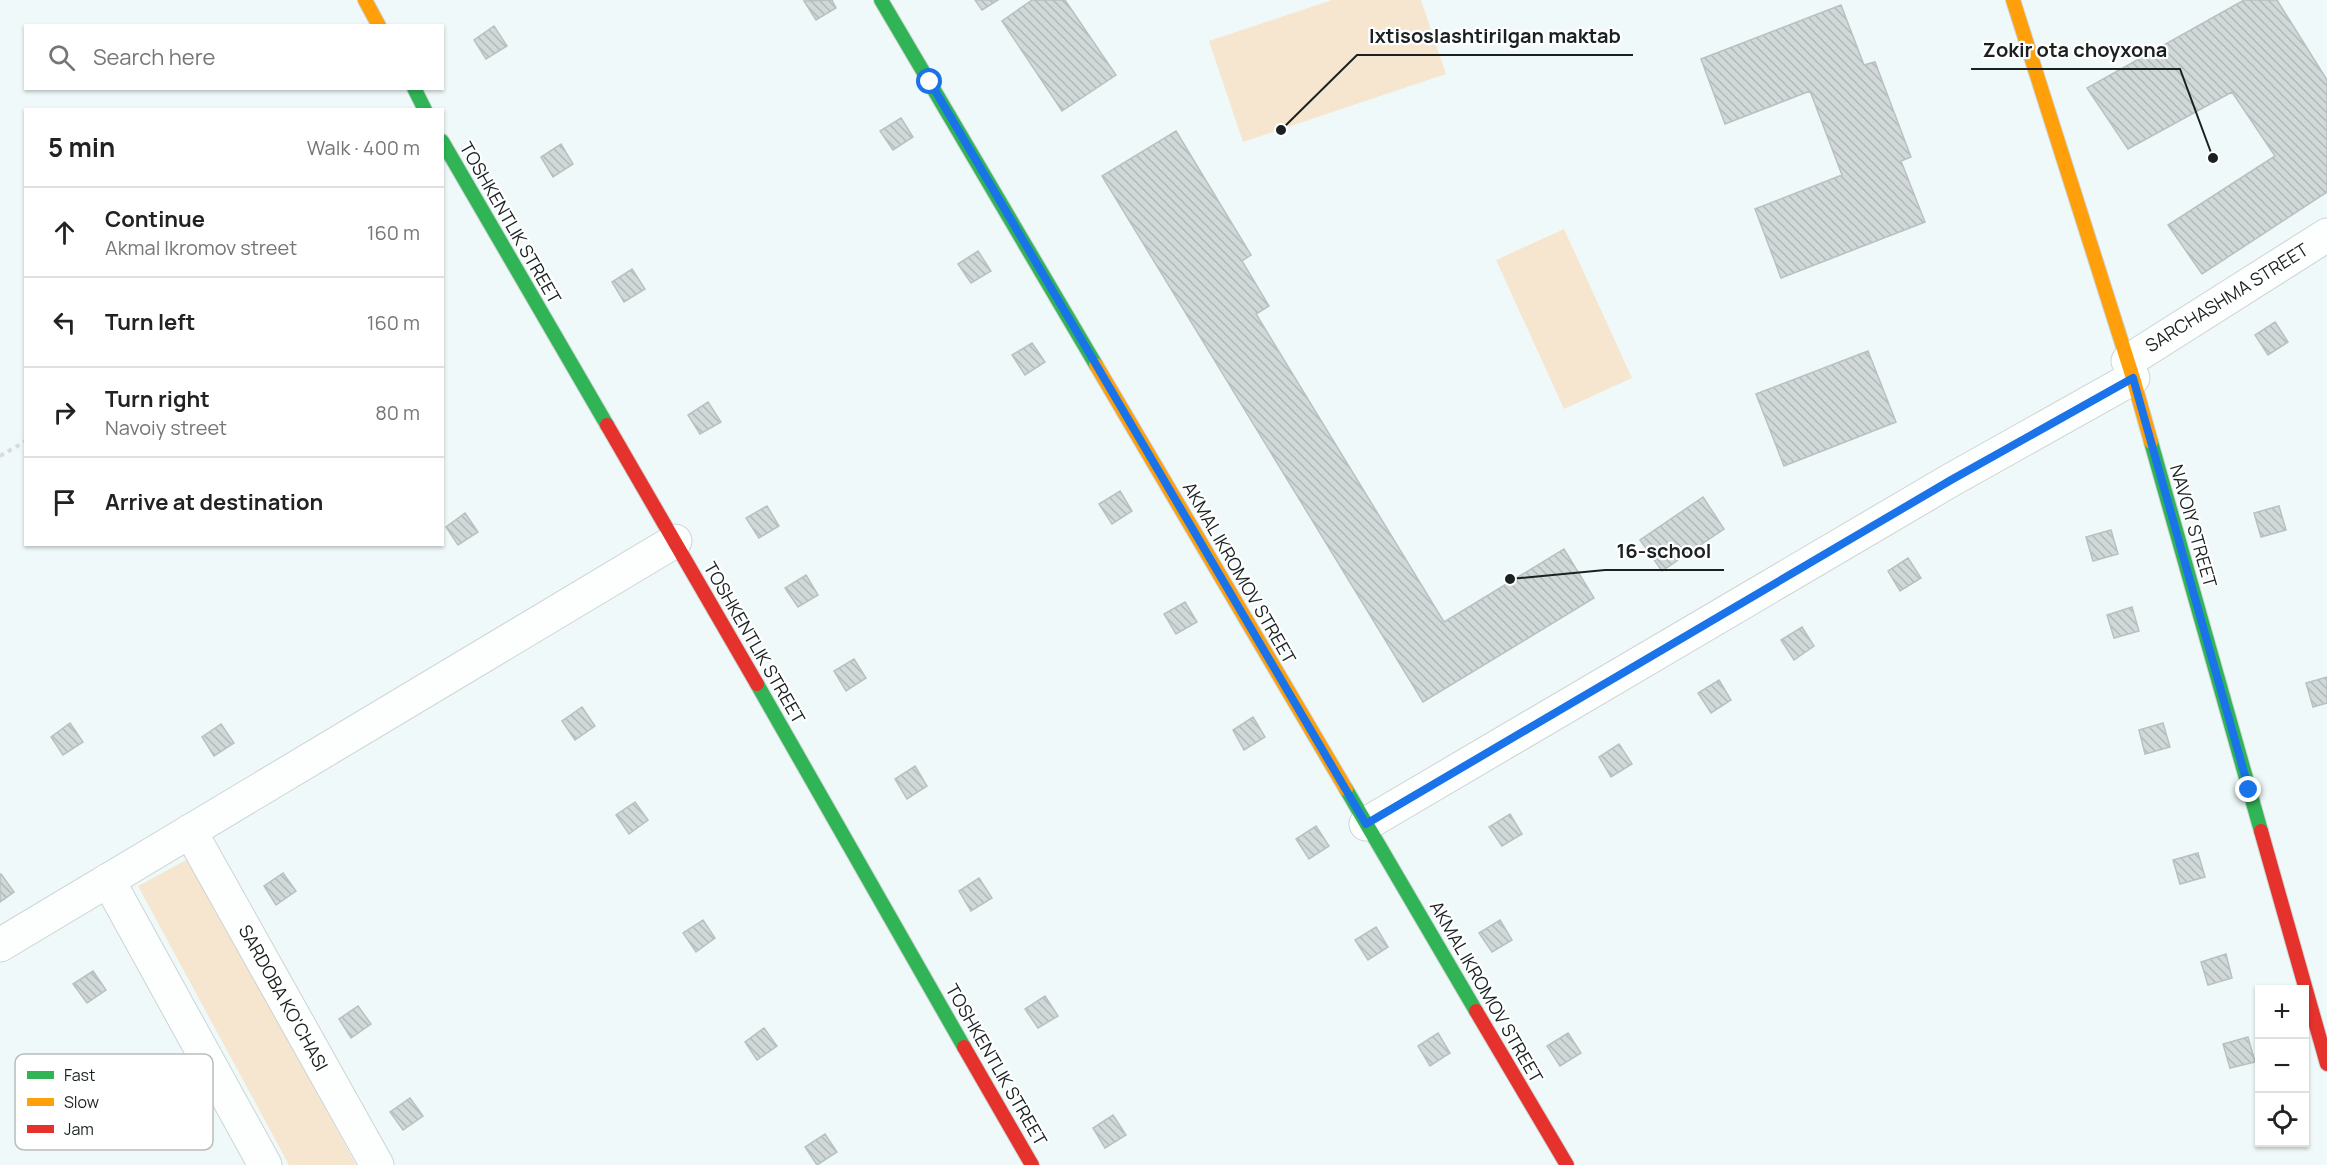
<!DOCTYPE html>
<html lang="en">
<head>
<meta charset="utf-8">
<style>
	body { margin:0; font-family:Manrope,sans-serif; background:#f2f2f2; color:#222 }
	.controls { position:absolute; right:18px; bottom:18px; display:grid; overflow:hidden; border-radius:0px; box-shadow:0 2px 4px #0004 }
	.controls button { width:54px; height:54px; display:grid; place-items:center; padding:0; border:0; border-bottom:2px solid #e0e0e0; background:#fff; color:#222; font:30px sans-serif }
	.stop { position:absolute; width:18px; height:18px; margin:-14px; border:4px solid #1a73e8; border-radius:50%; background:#fff }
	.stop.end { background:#1a73e8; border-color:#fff; box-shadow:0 2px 6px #0008 }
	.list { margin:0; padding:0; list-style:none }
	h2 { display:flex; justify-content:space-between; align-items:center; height:78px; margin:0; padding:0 24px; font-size:26px }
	h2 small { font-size:20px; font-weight:400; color:#767676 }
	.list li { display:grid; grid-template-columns:39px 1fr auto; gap:18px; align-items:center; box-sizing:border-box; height:90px; padding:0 24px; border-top:2px solid #e0e0e0 }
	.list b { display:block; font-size:22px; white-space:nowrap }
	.list p { margin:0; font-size:20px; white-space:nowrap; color:#767676 }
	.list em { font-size:20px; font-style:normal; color:#767676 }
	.icon { flex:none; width:33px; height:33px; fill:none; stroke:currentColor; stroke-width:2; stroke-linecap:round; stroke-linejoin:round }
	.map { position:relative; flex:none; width:2327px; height:1165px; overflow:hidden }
	.search { position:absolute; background:#fff; box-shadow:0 2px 4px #0004; left:24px; top:24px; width:420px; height:66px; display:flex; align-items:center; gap:15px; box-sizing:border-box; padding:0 21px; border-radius:0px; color:#767676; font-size:22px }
	.panel { position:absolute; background:#fff; box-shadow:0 2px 4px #0004; left:24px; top:108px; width:420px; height:438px; border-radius:0px }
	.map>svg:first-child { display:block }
</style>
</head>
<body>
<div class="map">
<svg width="2327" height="1165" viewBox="0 0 2327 1165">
	<defs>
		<pattern id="building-back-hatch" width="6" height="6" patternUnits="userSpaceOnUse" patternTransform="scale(1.5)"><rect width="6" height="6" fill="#d1d8d8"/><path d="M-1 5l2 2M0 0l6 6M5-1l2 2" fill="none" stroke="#b3b9b9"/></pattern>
	</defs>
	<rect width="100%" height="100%" fill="#f0f9f9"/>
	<path fill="#f6e6cf" d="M1332 0H1421L1446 74 1243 142 1209 41Z
		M1564 229 1632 378 1564 409 1496 260Z
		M190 858 356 1165H289L138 886Z"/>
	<path fill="url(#building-back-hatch)" stroke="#b9c0c0" stroke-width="1.5" d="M832 0 836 8 816 20 804 1Z
		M975 0H998L982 10Z
		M1032 0H1065L1116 75 1062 111 1002 21Z
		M2244 0H2277L2327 80V192L2202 274 2168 225 2275 156 2232 92 2128 149 2087 88Z
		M1841 5 1864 65 1875 62 1911 157 1901 161 1925 222 1781 278 1755 209 1842 175 1810 91 1725 124 1701 59Z
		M494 26 507 46 486 59 474 40Z
		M901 118 913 137 893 150 880 131Z
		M1176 131 1251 255 1242 261 1269 306 1256 314 1444 622 1564 549 1594 598 1423 702 1102 176Z
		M561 144 573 164 553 177 541 157Z
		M978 251 991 271 971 283 958 264Z
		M632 269 645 289 624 302 612 282Z
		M2275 322 2288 342 2268 355 2255 335Z
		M1032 343 1045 362 1025 375 1012 355Z
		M1868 351 1896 422 1784 466 1756 394Z
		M708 402 721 422 700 434 688 415Z
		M1120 491 1132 511 1112 524 1099 504Z
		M1703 497 1724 529 1662 571 1640 540Z
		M767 506 779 526 759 538 746 518Z
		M2279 506 2286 530 2261 537 2254 513Z
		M465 513 478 532 458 545 446 527Z
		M2111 530 2118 554 2093 561 2086 537Z
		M1908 558 1921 578 1900 591 1888 571Z
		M806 575 818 595 798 607 785 588Z
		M1185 602 1197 622 1176 634 1164 614Z
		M2132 607 2139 631 2114 638 2107 615Z
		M1802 627 1814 646 1794 660 1781 640Z
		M854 659 866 678 846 691 834 671Z
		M2327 677V703L2313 707 2306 683Z
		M1719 680 1731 700 1711 713 1698 693Z
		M582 707 595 726 575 740 562 721Z
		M1253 717 1265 737 1244 750 1233 730Z
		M70 723 83 742 63 755 51 737Z
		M2163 723 2170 747 2145 754 2139 730Z
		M221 724 234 743 214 756 202 737Z
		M1619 744 1632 764 1611 777 1599 757Z
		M915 766 927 786 907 799 895 779Z
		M635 802 648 820 629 834 616 815Z
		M1510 814 1522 834 1502 846 1489 827Z
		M1316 826 1329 846 1309 859 1296 839Z
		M2198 853 2205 877 2180 884 2173 860Z
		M283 873 296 891 276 905 264 886Z
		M1 874 14 892 0 902V875Z
		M979 878 992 898 971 911 959 891Z
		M703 920 715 938 696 952 683 933Z
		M1500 920 1512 940 1492 952 1479 933Z
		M1376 927 1388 947 1368 960 1355 940Z
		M2226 954 2232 978 2208 985 2201 962Z
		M93 971 106 990 87 1003 73 984Z
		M1045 996 1058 1016 1038 1028 1025 1009Z
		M358 1006 371 1024 351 1038 339 1019Z
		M764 1028 777 1046 757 1060 745 1042Z
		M1438 1033 1450 1053 1430 1066 1418 1046Z
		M1568 1033 1581 1053 1560 1066 1547 1046Z
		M2248 1037 2255 1062 2230 1068 2223 1044Z
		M410 1098 423 1116 403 1130 390 1112Z
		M1113 1115 1126 1135 1105 1148 1093 1128Z
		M825 1134 837 1152 817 1165 805 1147Z"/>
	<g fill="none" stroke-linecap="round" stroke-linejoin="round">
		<g stroke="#cdd4d4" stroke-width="35">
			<path id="street" d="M2128 361 2327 235
				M1366 824 1951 480 2133 378
				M190 831 377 1165
				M108 880 265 1165
				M0 945 675 541"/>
		</g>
		<g stroke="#cdd4d4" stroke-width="16">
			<path id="fast" d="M881 0 1096 365
				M414 88 425 110
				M442 141 607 425
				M2151 442 2261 831
				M757 684 964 1047
				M1346 789 1476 1011"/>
		</g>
		<g stroke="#cdd4d4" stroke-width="16">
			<path id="slow" d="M365 0 379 26
				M2013 0 2133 378 2151 442
				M1096 365 1346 789"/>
		</g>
		<g stroke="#cdd4d4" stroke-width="16">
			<path id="jam" d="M607 425 757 684
				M2261 831 2327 1064
				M1476 1011 1567 1165
				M964 1047 1032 1165"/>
		</g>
		<path stroke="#d9dbdb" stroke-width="4" stroke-dasharray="4.5 4.5" stroke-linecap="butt" d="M0 456 26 441"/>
		<use href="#street" stroke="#fdfefe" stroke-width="33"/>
		<use href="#fast" stroke="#30b455" stroke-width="14"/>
		<use href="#slow" stroke="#ff9f0a" stroke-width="14"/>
		<use href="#jam" stroke="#e5322d" stroke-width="14"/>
	</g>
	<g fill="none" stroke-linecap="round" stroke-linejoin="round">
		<path stroke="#1a73e8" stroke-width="8" d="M930 82 1366 824 1951 480 2133 378 2249 790"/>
	</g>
	<g text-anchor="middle" stroke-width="4.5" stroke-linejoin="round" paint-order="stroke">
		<g font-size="18" fill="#1b2121" stroke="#fff">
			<text transform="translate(510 223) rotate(60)" y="6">TOSHKENTLIK STREET</text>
			<text transform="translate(2227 298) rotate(-32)" y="6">SARCHASHMA STREET</text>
			<text transform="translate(2193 526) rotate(74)" y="6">NAVOIY STREET</text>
			<text transform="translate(1239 573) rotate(60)" y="6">AKMAL IKROMOV STREET</text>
			<text transform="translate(754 643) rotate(60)" y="6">TOSHKENTLIK STREET</text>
			<text transform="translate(1486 992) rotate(60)" y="6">AKMAL IKROMOV STREET</text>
			<text transform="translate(283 998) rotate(61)" y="6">SARDOBA KO'CHASI</text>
			<text transform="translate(996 1065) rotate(60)" y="6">TOSHKENTLIK STREET</text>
		</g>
	</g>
	<rect x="15" y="1054" width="198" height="96" rx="9" fill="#fff" stroke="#bbbcbc" stroke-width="1.5"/>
	<rect x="27" y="1071" width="27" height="8" fill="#30b455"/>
	<rect x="27" y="1098" width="27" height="8" fill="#ff9f0a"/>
	<rect x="27" y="1125" width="27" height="8" fill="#e5322d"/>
	<g font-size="16" fill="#1b2121">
		<text x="64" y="1081">Fast</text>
		<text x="64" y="1108">Slow</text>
		<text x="64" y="1135">Jam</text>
	</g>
	<path fill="none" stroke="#1b2121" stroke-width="2" d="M1281 130L1357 55H1633M2213 158L2180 69H1971M1510 579L1605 570H1724"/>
	<g fill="#1b2121" stroke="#fff" stroke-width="2">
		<circle cx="1281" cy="130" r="6"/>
		<circle cx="2213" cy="158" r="6"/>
		<circle cx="1510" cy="579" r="6"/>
	</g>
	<g font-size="20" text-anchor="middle" font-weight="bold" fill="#1b2121" stroke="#fff" stroke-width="4.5" stroke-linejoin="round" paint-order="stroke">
		<text x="1495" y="43">Ixtisoslashtirilgan maktab</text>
		<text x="2075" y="57">Zokir ota choyxona</text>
		<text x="1664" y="558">16-school</text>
	</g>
</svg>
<div class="controls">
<button>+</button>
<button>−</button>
<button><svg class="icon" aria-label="locate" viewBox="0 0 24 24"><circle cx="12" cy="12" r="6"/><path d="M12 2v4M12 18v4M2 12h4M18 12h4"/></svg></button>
</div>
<div class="stop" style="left:930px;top:82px"></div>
<div class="stop end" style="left:2249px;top:790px"></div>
<div class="search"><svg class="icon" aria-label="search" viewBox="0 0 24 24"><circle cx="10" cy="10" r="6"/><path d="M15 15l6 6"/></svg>Search here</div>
<section class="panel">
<h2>5 min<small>Walk · 400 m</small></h2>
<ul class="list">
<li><svg class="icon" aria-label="ahead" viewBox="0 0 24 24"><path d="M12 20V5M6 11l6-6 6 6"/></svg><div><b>Continue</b><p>Akmal Ikromov street</p></div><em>160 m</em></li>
<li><svg class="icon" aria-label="left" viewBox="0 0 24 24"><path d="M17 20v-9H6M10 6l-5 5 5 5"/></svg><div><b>Turn left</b></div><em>160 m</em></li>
<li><svg class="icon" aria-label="right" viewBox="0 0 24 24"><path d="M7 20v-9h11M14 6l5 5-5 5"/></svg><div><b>Turn right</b><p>Navoiy street</p></div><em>80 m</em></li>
<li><svg class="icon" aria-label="arrive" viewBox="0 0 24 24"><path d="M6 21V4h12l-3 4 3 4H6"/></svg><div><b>Arrive at destination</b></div></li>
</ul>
</section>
</div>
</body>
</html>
